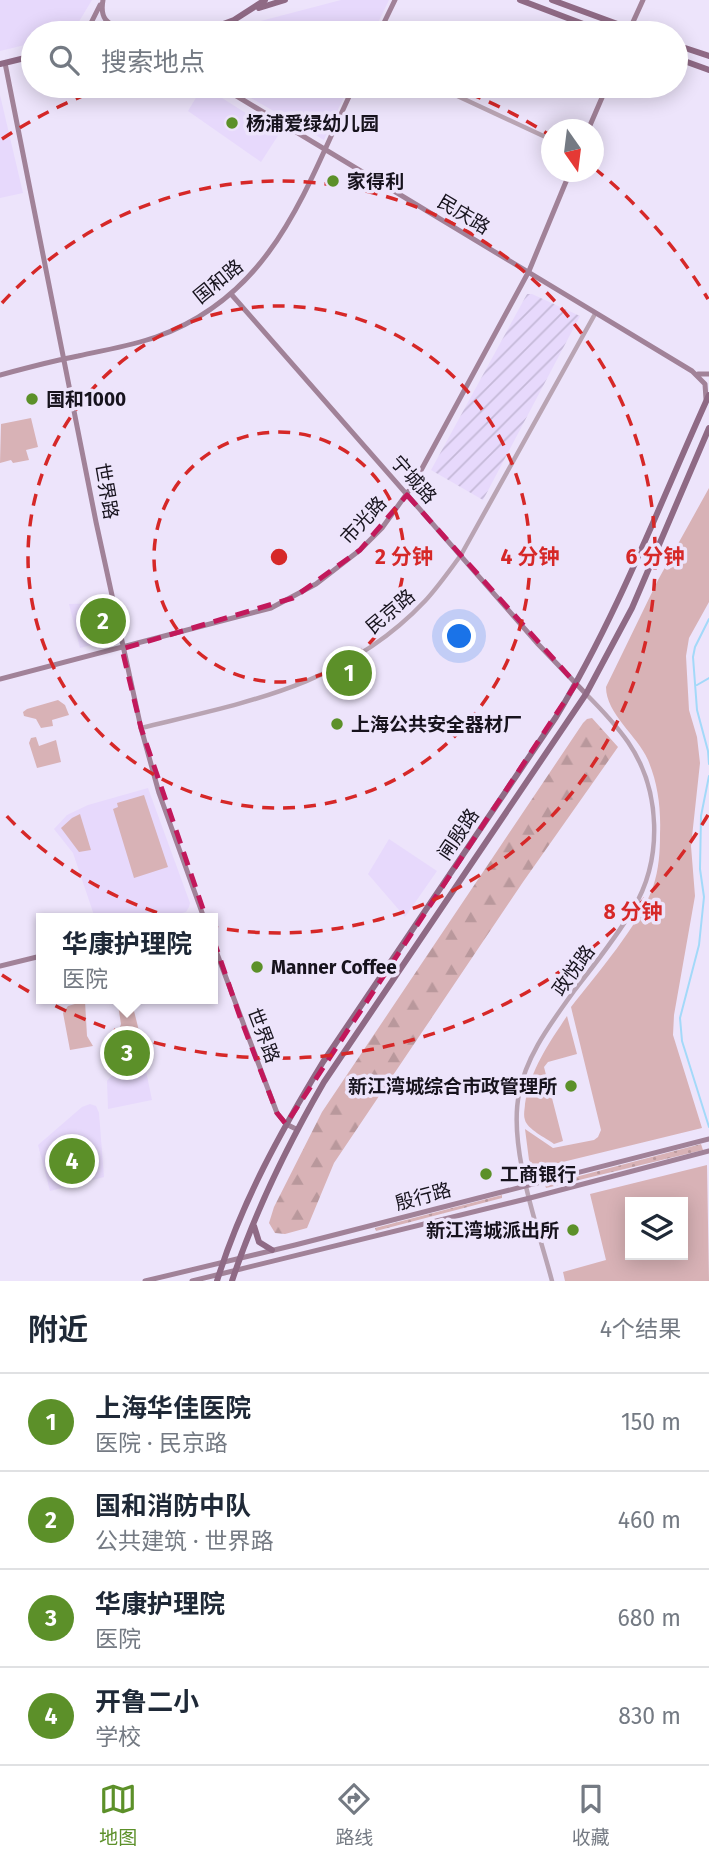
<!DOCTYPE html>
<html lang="zh">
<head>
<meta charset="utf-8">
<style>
	body { margin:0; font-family:"Fira Sans","Noto Sans SC",sans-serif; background:#f6f6f7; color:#1f2937 }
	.controls { position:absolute; right:21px; bottom:21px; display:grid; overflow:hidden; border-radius:0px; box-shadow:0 4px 18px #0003 }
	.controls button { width:63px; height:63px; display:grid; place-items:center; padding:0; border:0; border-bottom:2px solid #e0e1e3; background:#fff; color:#1f2937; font:35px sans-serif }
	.compass { position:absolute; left:541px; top:119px; width:63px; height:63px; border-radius:50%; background:#fff; box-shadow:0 4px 18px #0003; rotate:166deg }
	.you { position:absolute; left:460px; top:637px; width:24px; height:24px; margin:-18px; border:5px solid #fff; border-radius:50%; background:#1a73e8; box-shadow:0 0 0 10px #1a73e833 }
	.badge { display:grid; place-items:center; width:46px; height:46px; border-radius:50%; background:#5c9029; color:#fff; font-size:23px; font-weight:700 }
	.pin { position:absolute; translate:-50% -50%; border:4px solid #fff; box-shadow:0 2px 7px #0006 }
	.popup { position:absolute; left:36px; top:913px; width:182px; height:91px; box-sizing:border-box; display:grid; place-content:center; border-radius:0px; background:#fff; filter:drop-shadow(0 2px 5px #0005); font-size:23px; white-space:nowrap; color:#747a83 }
	.popup b { font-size:26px; color:#1f2937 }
	.popup::after { content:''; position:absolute; left:50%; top:100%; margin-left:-14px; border:14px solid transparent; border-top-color:#fff }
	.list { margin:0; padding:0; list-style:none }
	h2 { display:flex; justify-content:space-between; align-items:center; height:91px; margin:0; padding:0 28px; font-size:30px }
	h2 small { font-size:23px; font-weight:400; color:#747a83 }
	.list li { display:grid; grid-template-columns:46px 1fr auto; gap:21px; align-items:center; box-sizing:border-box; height:98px; padding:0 28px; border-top:2px solid #e0e1e3 }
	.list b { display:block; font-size:26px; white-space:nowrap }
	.list p { margin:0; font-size:23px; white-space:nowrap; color:#747a83 }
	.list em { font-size:23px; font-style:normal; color:#747a83 }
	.icon { flex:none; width:38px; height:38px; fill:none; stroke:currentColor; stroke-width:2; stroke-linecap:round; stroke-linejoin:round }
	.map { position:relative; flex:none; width:709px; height:1281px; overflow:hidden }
	.search { position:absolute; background:#fff; box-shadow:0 4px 18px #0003; left:21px; right:21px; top:21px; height:77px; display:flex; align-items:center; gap:18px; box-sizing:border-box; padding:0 24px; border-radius:38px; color:#747a83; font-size:26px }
	.sheet { height:483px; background:#fff }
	nav { display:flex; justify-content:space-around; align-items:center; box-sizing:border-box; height:98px; border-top:2px solid #e0e1e3; background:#fff; font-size:19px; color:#747a83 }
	nav a { display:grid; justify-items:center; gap:4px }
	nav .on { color:#5c9029 }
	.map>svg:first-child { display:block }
</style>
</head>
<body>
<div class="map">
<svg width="709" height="1281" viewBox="0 0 709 1281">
	<defs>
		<pattern id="industrial-furrows" width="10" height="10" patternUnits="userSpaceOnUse" patternTransform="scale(1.75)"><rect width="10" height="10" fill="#e7d9fc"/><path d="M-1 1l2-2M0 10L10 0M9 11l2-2" fill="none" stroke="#c5b9d8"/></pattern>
		<pattern id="grass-dots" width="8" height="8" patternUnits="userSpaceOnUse" patternTransform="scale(1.75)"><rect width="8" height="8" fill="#d8b2b6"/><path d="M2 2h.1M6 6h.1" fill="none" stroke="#b9989c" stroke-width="1.8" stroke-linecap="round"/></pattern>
		<pattern id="forest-firs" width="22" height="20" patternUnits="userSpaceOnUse" patternTransform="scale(1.75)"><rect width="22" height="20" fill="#d8b2b6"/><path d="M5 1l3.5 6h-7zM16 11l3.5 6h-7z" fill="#b9989c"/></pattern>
	</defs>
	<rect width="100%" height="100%" fill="#ede4fb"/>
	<path fill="#e7d9fc" d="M0 0H92L72 33H33V43L0 51Z
		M341 0H389L373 33H215Z
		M203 86 279 134 261 162 188 111Z
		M230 86H349L324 140Z
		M0 95 23 193 0 198Z
		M101 603 111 640 80 648 69 604Z
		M148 788 190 903 189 907 186 912 161 918H95L73 853 54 829 67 815 88 805Z
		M389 839 437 871 405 917 368 874Z
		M145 1066 152 1100 108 1109 107 1081 111 1076Z
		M90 1104 96 1106 99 1113 104 1177 50 1191 38 1145 82 1107Z"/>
	<path fill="url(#industrial-furrows)" d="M527 294H532L580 316 483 500 431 470Z"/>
	<path fill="url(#grass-dots)" d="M701 1144 703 1150 546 1188 545 1185Z
		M502 1195V1198L376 1231 375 1228Z"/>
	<path fill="url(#forest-firs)" d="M592 718 618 747 523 882 334 1163 307 1228 285 1234 275 1233 269 1223 274 1207 322 1112 583 723 587 719Z"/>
	<path fill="#d8b2b6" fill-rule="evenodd" d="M31 418 38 447 26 450 29 460 13 463 11 460 0 463 1 424Z
		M709 488V602L689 638 686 656 689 710 697 737 700 763 691 846 695 896 674 1015 673 1035 702 1128 534 1169 529 1160 525 1129 553 1148 594 1140 598 1137 601 1130 571 1007C596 975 640 924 653 887 659 869 660 852 660 834 661 808 658 784 648 760 637 735 606 714 606 687L658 580Z
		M58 700 65 705 69 715 52 720 53 726 41 728 36 719 24 716 23 712 27 709Z
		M36 737 39 746 56 740 61 762 37 768 29 743 31 738Z
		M144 795 168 867 134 878 113 809 118 807 117 803Z
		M80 814 91 850 79 852 61 828 72 818Z
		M117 999H131L140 1035 126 1038 124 1034 117 1036 121 1024Z
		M85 1001 87 1036 93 1046 70 1050 63 1013 68 1006Z
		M567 1016 577 1054 548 1062 544 1067 563 1141 554 1144C546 1138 527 1129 525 1120 523 1115 525 1108 525 1104 530 1070 549 1043 567 1016Z
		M707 1165 709 1281H565L563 1272 606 1260 590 1194ZM630 1202H683V1255H630Z"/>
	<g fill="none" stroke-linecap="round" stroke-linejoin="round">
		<path stroke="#a3d9f9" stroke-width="2" d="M709 619 695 647 693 657 697 710 708 751 709 764
			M697 685 709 678
			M709 776 701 816 700 869 704 897 699 945 680 1018 682 1041 709 1127"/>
		<path stroke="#b9a4b3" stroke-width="4.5" d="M436 86 552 140
			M141 728C247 702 346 685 425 601 438 587 449 571 461 555L595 314
			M552 1281C538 1228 508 1147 519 1094 526 1055 552 1022 574 991 594 965 616 938 633 909 663 859 661 790 628 742 616 725 601 709 586 694"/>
		<path stroke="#a18298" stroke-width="5" d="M103 0C99 22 110 24 127 33
			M86 33 100 5
			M379 33 395 0
			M628 33 643 0
			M5 63 96 522 141 728 159 793 204 918
			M220 86 692 371 705 384 706 399
			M588 130 607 86
			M231 294 538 644 586 694
			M698 374H709
			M0 375C26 368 52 361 78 356 104 350 131 346 156 337 274 295 305 189 354 86
			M0 679 271 608 316 584 360 550 382 528 413 485 529 271 570 172
			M191 918 203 915
			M213 943 277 1113 286 1124 296 1129
			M0 966 41 956
			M145 1281 295 1245 709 1139
			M192 1281 530 1198 709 1151"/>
		<path stroke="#8f6a85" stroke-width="6" d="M520 0 607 33
			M552 0 642 33
			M259 8 285 0
			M199 33 234 20 265 0
			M676 45 709 56
			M676 58 709 70
			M0 64 33 56
			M254 1226 259 1242 272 1250
			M217 1281C241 1203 281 1131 323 1062L556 717C618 615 660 503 709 395
			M232 1281C255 1211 287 1146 324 1082L586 694 632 608 709 428"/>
	</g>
	<path fill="none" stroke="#c2185b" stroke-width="5" stroke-dasharray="14 9" stroke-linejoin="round" d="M407 495 576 684 286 1124 277 1113 240 1017 141 728 122 649 293 598 360 550Z"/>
	<g fill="none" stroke="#d62828" stroke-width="3.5" stroke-dasharray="12 9">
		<circle cx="279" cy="557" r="125"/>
		<circle cx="279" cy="557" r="251"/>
		<path d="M2 303A376 376 0 1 1 2 811"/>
		<path d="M708 815A501 501 0 0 1 2 975M2 139A501 501 0 0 1 108 86M450 86A501 501 0 0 1 548 134M594 168A501 501 0 0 1 708 299"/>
	</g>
	<g fill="#5c9029" stroke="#ede4fb" stroke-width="2.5">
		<circle cx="232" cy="123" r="7"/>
		<circle cx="333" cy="181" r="7"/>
		<circle cx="32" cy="399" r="7"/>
		<circle cx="337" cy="724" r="7"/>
		<circle cx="257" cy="967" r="7"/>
		<circle cx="571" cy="1086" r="7"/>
		<circle cx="486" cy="1174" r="7"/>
		<circle cx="573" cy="1230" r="7"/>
	</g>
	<g text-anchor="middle" stroke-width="7" stroke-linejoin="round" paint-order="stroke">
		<g font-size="19" font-weight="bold" fill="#17131d" stroke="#ede4fb" text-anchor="start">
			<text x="246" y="130">杨浦爱绿幼儿园</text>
			<text x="347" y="188">家得利</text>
			<text x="46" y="406">国和1000</text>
			<text x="351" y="731">上海公共安全器材厂</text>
			<text x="271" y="974">Manner Coffee</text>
			<text x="557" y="1093" text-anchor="end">新江湾城综合市政管理所</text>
			<text x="500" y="1181">工商银行</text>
			<text x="559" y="1237" text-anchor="end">新江湾城派出所</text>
		</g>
		<g font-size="19" fill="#17131d" stroke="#ede4fb">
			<text transform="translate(464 214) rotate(31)" y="7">民庆路</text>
			<text transform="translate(218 281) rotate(-39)" y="7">国和路</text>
			<text transform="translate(414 479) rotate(48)" y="7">宁城路</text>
			<text transform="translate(107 491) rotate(80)" y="7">世界路</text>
			<text transform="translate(363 520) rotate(-47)" y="7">市光路</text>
			<text transform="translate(390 611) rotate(-40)" y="7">民京路</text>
			<text transform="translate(458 834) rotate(-56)" y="7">闸殷路</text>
			<text transform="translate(573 970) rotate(-54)" y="7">政悦路</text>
			<text transform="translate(264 1035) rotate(69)" y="7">世界路</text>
			<text transform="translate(423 1196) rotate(-15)" y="7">殷行路</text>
		</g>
	</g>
	<circle cx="279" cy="557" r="10" fill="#d62828" stroke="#ede4fb" stroke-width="3.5"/>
	<g font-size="21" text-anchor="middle" font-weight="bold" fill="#d62828" stroke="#ede4fb" stroke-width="7" stroke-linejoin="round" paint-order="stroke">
		<text x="404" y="564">2 分钟</text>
		<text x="530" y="564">4 分钟</text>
		<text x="655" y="564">6 分钟</text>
		<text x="633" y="919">8 分钟</text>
	</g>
</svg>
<div class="controls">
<button><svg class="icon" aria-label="layers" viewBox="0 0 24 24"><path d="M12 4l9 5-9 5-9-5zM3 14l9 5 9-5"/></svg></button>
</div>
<svg class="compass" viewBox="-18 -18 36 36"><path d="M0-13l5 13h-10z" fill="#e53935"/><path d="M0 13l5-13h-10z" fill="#747a83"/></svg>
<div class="you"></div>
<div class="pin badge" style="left:349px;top:673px">1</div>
<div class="pin badge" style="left:103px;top:621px">2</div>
<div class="pin badge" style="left:127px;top:1053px">3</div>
<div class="popup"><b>华康护理院</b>医院</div>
<div class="pin badge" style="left:72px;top:1161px">4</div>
<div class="search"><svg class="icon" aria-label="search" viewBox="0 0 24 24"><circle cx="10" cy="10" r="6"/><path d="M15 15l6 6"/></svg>搜索地点</div>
</div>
<section class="sheet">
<h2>附近<small>4个结果</small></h2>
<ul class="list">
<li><span class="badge">1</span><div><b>上海华佳医院</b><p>医院 · 民京路</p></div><em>150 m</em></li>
<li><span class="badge">2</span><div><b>国和消防中队</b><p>公共建筑 · 世界路</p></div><em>460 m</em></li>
<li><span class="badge">3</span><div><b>华康护理院</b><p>医院</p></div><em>680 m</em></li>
<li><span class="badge">4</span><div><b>开鲁二小</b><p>学校</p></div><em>830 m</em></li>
</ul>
</section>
<nav>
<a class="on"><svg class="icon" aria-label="map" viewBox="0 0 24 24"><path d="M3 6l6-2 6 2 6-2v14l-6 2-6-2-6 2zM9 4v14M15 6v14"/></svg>地图</a>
<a><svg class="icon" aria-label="directions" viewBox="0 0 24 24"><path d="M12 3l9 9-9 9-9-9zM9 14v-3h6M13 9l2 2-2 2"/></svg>路线</a>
<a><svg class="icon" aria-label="saved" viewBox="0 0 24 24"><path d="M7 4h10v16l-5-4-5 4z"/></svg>收藏</a>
</nav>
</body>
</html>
